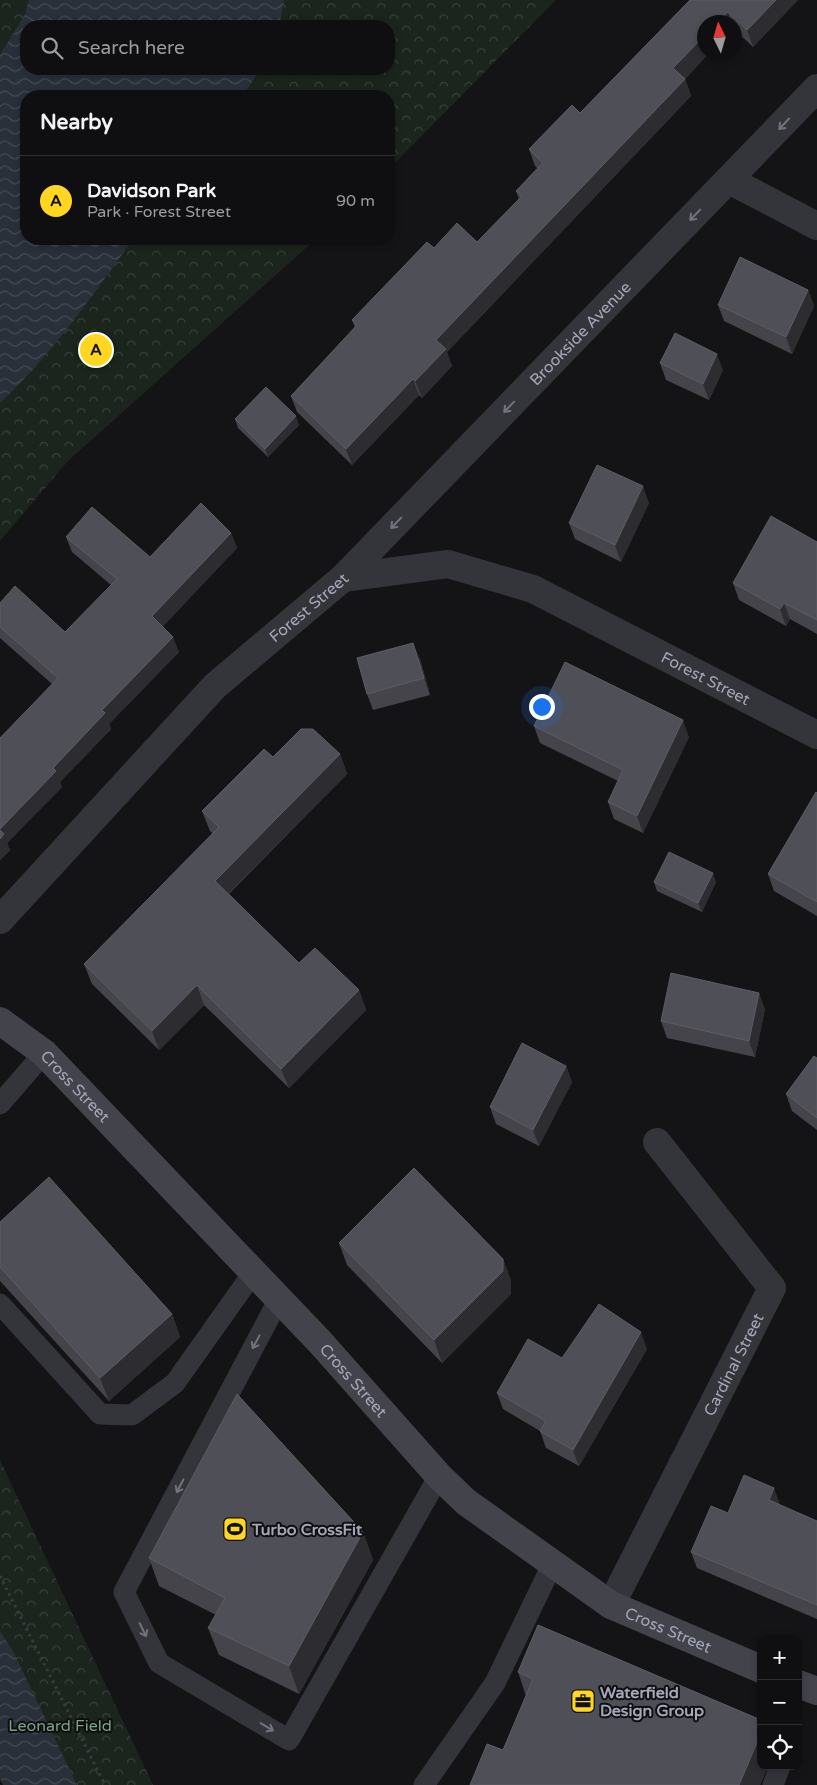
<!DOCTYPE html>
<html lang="en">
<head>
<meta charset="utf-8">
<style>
	body { margin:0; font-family:"Varela Round",sans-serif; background:#1d1c1e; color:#f1f3f6 }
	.controls { position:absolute; right:15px; bottom:15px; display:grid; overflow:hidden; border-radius:10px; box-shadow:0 2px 8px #0003 }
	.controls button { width:45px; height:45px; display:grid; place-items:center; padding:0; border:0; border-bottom:1px solid #2f2e30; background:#0f0e10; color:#f1f3f6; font:25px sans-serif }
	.compass { position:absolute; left:697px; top:15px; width:45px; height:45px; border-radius:50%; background:#0f0e10; box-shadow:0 2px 8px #0003; rotate:355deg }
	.you { position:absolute; left:541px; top:706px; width:18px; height:18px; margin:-12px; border:4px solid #fff; border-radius:50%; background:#1a73e8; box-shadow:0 0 0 8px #1a73e833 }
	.badge { display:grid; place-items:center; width:32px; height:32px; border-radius:50%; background:#ffd722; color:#111; font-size:16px; font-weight:700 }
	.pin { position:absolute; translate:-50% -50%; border:2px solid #fff; box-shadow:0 1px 5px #0006 }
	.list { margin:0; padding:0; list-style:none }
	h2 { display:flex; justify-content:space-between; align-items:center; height:65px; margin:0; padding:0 20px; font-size:21px }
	h2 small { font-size:16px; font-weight:400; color:#9b9c9f }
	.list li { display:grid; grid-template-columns:32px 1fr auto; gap:15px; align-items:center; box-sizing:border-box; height:90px; padding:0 20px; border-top:1px solid #2f2e30 }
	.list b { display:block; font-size:19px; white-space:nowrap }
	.list p { margin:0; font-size:16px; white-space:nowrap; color:#9b9c9f }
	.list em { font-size:16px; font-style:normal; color:#9b9c9f }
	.icon { flex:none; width:28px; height:28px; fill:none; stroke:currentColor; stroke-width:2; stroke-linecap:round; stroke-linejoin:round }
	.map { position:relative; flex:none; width:817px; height:1785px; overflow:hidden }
	.search { position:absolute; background:#0f0e10; box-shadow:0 2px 8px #0003; left:20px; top:20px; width:375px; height:55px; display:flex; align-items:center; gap:12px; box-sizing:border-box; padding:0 18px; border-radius:20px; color:#9b9c9f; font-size:19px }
	.panel { position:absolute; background:#0f0e10; box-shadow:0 2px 8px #0003; left:20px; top:90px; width:375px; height:155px; border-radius:20px }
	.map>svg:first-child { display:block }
</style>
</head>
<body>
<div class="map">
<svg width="817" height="1785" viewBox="0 0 817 1785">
	<defs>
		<pattern id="park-crowns" width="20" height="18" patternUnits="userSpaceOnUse" patternTransform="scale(1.25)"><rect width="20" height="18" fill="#1b241d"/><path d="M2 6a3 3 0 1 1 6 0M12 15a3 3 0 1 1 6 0" fill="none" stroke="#39413c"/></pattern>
		<pattern id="water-waves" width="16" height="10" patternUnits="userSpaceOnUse" patternTransform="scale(1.25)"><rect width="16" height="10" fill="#29303a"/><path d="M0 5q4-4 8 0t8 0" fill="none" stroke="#454b54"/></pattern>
	</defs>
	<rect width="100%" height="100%" fill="#141315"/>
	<path fill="url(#park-crowns)" fill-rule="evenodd" d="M0 0H556L389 169V96H26V239H316L68 461 0 541ZM26 26H389V69H26Z
		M0 1460 153 1785H20L0 1758Z"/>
	<path fill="url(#water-waves)" d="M29 0H284L279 26H26V69H260L243 96H26V239H133C94 294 50 357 0 403V55L25 14Z
		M0 1631 14 1653 77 1785H3L0 1779Z"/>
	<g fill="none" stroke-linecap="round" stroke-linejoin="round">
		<path stroke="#3a3b42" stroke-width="3" stroke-dasharray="2.5 4" stroke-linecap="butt" d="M0 1576 105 1785"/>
		<path stroke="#34343b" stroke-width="21" d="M0 1104 44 1053
			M279 1299 124 1592 159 1663 289 1740 439 1476
			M0 1304 100 1414 132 1415 175 1383 253 1273
			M424 1785 495 1683 552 1565
			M773 1785 780 1766"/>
		<g stroke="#34343b" stroke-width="28">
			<path d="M729 180 817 226"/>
			<path id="s1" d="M343 578 448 564 533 589 817 735"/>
			<path id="s2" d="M0 920 215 686 343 578 817 88"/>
			<path id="s3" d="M611 1605 772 1288 657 1142"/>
		</g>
		<g stroke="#42434b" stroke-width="28">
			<path id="s4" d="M0 1021 44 1053 320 1342 439 1476 466 1502 611 1605 761 1669"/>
			<path d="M798 1684 817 1691"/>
		</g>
	</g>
	<path fill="#45444b" d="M690 0H798L753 47 734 29V22H704V52H710L685 79 691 96 447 352 452 366 422 398 419 395 352 465 297 412 291 396 355 328 352 320 434 248 477 242 519 199 516 191 537 168 535 166 529 149 580 113Z
		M808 290 814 306 792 354 724 321 718 305Z
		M660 363 723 370 709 400 666 380Z
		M235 419 299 425 268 457 238 428Z
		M649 503 621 562 575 539 569 523Z
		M231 533 237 548 163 626 179 652 109 724 111 729 60 782 62 787 7 843 10 850 0 860 52 684 0 638V603L65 632 111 585 72 552 66 537 150 557Z
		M817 542V634L790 619 786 626 739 600 733 583Z
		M420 659 430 695 373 710 367 694Z
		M534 726 689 737 643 833 614 819 608 802 618 781 540 743Z
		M340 754 347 774 229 894 299 963 359 990 366 1010 289 1088 204 1005 159 1050 92 984 84 964 213 834 210 831 202 811 273 757Z
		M817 793V916L774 891 768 874Z
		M654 882H716L702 912 657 891Z
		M765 1009 755 1057 667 1038 661 1021Z
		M817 1058V1130L792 1111 786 1094Z
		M566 1066 572 1082 539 1146 496 1124 490 1107Z
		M0 1222 172 1314 180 1337 109 1401 0 1281Z
		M339 1243 503 1259 511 1281V1294L442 1363 347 1265Z
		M647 1349 579 1466 546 1448 540 1431 503 1409 497 1393 562 1358Z
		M780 1504V1505L817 1521V1619L697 1568 691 1552 728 1513Z
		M363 1532 373 1560 299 1694 219 1655 208 1628 216 1615 159 1586 149 1558Z
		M518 1672 761 1766H768L760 1785H470L503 1750 526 1696Z"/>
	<path fill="#2d2c31" d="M776 0H798L753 47 747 30Z
		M728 12 731 22H717Z
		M704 36V52H710L679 85 673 68Z
		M685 79 691 96 447 352 452 366 422 398 415 381 436 340Z
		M808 290 814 306 792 354 786 337Z
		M717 354 723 370 709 400 703 384Z
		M413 379 419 395 352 465 346 449Z
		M296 416 299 425 268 457 265 449Z
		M643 486 649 503 621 562 615 545Z
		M231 533 237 548 158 632 152 616Z
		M784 603 790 619 786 626 780 609Z
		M173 637 179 652 109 724 111 729 60 782 62 787 7 843 10 850 0 860V829L53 768 102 710Z
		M413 643 420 659 430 695 424 678Z
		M683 720 689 737 643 833 637 816Z
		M340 754 347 774 222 900 215 881Z
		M713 873 716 882 702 912 698 903Z
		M197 985 204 1005 159 1050 152 1031Z
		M359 990 366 1010 289 1088 281 1069Z
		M759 993 765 1009 755 1057 749 1041Z
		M566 1066 572 1082 539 1146 533 1130Z
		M503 1259 511 1281V1294L442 1363 434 1340Z
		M172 1314 180 1337 109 1401 100 1378Z
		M641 1332 647 1349 579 1466 573 1450Z
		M774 1488 780 1504 775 1517 769 1500Z
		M363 1532 373 1560 299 1694 289 1666Z
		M761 1733V1766H768L760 1785H739Z"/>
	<path fill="#4f4f57" stroke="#5d5d66" d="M690 0H776L747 30 728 12 717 22H704V36L673 68 685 79 436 340 446 349 415 381 413 379 346 449 291 396 357 325 352 320 427 242 434 248 457 223 477 242 522 196 516 191 543 163 529 149 572 105 580 113Z
		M740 257 808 290 786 337 718 305Z
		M675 333 717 354 703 384 660 363Z
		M266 387 296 416 265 449 235 419Z
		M597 465 643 486 615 545 569 523Z
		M201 503 231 533 152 616 173 637 102 710 105 713 53 768 56 771 0 829V738L58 678 0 627V603L15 586 65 632 117 579 66 537 92 507 150 557Z
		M771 516 817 542V620L784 603 780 609 733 583Z
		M413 643 424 678 367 694 357 658Z
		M565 662 683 720 637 816 608 802 623 770 534 726Z
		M301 729H313L340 754 215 881 299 963 315 948 359 990 281 1069 197 985 152 1031 84 964 219 827 202 811 264 749 273 757Z
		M816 792 817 793V902L768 874Z
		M0 830 4 834 0 839Z
		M669 852 713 873 698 903 654 882Z
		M671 973 759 993 749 1041 661 1021Z
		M522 1043 566 1066 533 1130 490 1107Z
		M814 1056 817 1058V1118L786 1094Z
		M414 1168 503 1259V1271L434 1340 339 1243Z
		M49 1177 172 1314 100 1378 0 1267V1222Z
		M599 1304 641 1332 573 1450 540 1431 546 1421 497 1393 528 1339 562 1358Z
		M237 1394 363 1532 289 1666 208 1628 225 1598 149 1558Z
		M744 1475 774 1488 769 1500 817 1521V1605L691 1552 711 1506 728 1513Z
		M538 1625 761 1720V1733L739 1785H470L487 1744 503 1750 533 1679 518 1672Z"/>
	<defs><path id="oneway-shaft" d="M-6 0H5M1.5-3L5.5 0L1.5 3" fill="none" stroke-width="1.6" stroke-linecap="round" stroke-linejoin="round" transform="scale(1.25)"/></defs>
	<g stroke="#72737f">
		<use href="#oneway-shaft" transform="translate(784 124) rotate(133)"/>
		<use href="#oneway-shaft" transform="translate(695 215) rotate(134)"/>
		<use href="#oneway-shaft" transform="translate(509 407) rotate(134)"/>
		<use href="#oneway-shaft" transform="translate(396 523) rotate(134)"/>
		<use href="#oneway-shaft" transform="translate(256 1342) rotate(118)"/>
		<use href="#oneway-shaft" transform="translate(180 1486) rotate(118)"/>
		<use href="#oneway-shaft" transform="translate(143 1630) rotate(64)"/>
		<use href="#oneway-shaft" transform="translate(267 1727) rotate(31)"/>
	</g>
	<defs>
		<g id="stadium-square" transform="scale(1.25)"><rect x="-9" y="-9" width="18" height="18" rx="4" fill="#ffd722" stroke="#0f0e10"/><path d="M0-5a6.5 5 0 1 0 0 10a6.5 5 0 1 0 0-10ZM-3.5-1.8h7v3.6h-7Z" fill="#111"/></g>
		<g id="office-square" transform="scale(1.25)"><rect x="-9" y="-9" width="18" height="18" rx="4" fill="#ffd722" stroke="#0f0e10"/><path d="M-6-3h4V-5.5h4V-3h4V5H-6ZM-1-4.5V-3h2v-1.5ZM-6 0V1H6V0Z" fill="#111"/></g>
	</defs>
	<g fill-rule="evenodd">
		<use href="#stadium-square" x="235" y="1529"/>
		<use href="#office-square" x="583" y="1701"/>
	</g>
	<g text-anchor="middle" stroke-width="4" stroke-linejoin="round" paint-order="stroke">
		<g font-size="16" fill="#a4a7b7" stroke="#0f0e10">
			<text dy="6" stroke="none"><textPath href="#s2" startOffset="826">Brookside Avenue</textPath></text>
			<text dy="6" stroke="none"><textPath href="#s2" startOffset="440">Forest Street</textPath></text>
			<text dy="6" stroke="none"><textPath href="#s1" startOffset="389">Forest Street</textPath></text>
			<text dy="6" stroke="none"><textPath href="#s4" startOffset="100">Cross Street</textPath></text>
			<text dy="6" stroke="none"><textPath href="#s3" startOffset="270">Cardinal Street</textPath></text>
			<text dy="6" stroke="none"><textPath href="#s4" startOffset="505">Cross Street</textPath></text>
			<text dy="6" stroke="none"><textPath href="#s4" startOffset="911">Cross Street</textPath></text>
		</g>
		<g font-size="16" font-weight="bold" fill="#a4a7b7" stroke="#0f0e10" text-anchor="start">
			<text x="252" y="1535">Turbo CrossFit</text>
			<text x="600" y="1698">Waterfield<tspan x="600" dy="18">Design Group</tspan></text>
		</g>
		<g font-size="16" fill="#79a482" stroke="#0f0e10">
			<text x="60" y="1731">Leonard Field</text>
		</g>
	</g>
</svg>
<div class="controls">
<button>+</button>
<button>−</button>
<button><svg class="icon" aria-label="locate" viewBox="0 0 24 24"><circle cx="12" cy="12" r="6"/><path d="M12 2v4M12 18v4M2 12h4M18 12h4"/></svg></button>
</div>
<svg class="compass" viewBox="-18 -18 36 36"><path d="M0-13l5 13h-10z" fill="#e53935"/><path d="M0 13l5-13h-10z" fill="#9b9c9f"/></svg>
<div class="you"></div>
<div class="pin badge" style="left:96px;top:350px">A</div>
<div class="search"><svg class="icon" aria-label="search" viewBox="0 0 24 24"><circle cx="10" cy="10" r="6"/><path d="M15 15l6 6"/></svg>Search here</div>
<section class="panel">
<h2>Nearby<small></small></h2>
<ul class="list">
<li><span class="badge">A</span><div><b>Davidson Park</b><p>Park · Forest Street</p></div><em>90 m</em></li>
</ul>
</section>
</div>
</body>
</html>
